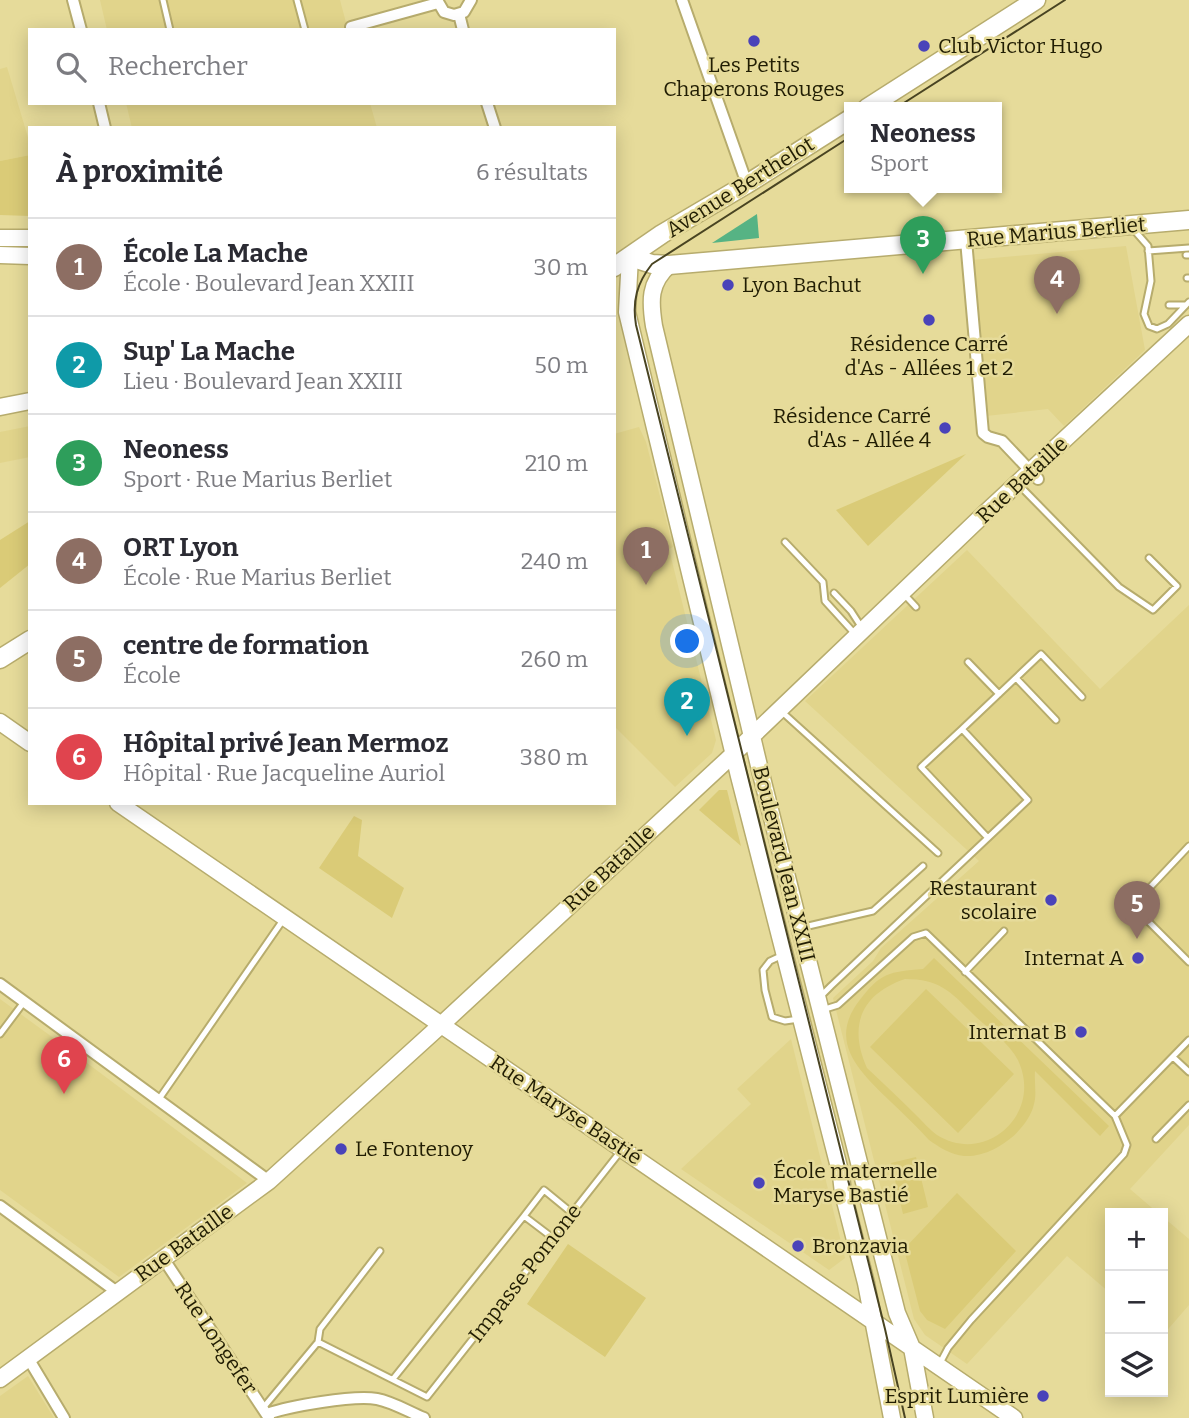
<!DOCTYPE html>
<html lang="fr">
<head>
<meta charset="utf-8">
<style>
	body { margin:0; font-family:Bitter,serif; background:#f7f7f7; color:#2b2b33 }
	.controls { position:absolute; right:21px; bottom:21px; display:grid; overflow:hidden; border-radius:0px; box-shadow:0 4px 18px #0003 }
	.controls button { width:63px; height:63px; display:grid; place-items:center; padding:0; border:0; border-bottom:2px solid #e1e1e2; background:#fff; color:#2b2b33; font:35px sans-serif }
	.you { position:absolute; left:688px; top:642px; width:24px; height:24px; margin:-18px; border:5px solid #fff; border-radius:50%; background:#1a73e8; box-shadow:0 0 0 10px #1a73e833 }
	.badge { display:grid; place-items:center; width:46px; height:46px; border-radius:50%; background:#4a43b9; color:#fff; font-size:23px; font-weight:700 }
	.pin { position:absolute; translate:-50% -58px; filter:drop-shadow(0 2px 4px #0008) }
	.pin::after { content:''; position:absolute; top:37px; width:24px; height:21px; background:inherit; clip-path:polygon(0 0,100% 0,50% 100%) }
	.popup { position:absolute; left:844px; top:102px; width:158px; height:91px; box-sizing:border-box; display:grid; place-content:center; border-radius:0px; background:#fff; filter:drop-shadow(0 2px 5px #0005); font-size:23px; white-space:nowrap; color:#7c7c81 }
	.popup b { font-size:26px; color:#2b2b33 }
	.popup::after { content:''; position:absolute; left:50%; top:100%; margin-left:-14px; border:14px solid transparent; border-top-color:#fff }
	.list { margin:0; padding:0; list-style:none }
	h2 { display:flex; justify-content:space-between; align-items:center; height:91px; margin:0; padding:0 28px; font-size:30px }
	h2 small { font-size:23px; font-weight:400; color:#7c7c81 }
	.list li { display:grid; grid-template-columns:46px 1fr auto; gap:21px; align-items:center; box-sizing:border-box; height:98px; padding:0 28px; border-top:2px solid #e1e1e2 }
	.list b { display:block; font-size:26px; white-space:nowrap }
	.list p { margin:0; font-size:23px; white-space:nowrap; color:#7c7c81 }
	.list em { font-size:23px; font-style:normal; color:#7c7c81 }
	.icon { flex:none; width:38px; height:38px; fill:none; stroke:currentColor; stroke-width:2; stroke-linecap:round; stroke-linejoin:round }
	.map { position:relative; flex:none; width:1189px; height:1418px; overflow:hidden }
	.search { position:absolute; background:#fff; box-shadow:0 4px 18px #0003; left:28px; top:28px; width:588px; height:77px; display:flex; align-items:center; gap:18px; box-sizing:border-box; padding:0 24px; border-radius:0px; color:#7c7c81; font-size:26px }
	.panel { position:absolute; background:#fff; box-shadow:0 4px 18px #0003; left:28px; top:126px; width:588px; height:679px; border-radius:0px }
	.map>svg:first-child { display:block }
</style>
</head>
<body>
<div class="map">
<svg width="1189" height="1418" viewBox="0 0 1189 1418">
	<rect width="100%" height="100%" fill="#e6db9a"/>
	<path fill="#e1d48b" d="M100 0H340L348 30H107Z
		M7 67 30 144V155L0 161V69Z
		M126 103H370L377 128H132Z
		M1126 246 1145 350 1064 426 1048 409 986 416 972 260Z
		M30 426V457L0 463V432Z
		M639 427 646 442 673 547 669 549 716 740 712 753 675 787 614 726V434Z
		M967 550 1100 689 1189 605V1125L1130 1189 1158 1213H1110V1293L1067 1256 967 1364 925 1335 914 1319 833 998 873 961 881 948 979 861 805 701Z
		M0 999 63 1045 247 1183 119 1277 0 1190Z
		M791 1039 845 1258 829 1270 681 1169 751 1104 737 1089Z
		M1163 1217 1189 1239V1305L1163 1335Z
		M28 1376 54 1418H0V1396Z"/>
	<path fill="#dacb77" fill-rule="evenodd" d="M30 155V216L0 215V161Z
		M966 454 868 546 836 510Z
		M30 521V564L0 588V540Z
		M719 790H727L741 846 699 810Z
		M354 816 362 820 358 856 404 888 392 918 319 868Z
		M934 958 1109 1126 1100 1136 1035 1071C1034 1082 1037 1094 1034 1104 1028 1131 992 1158 964 1156 951 1155 939 1147 929 1140 917 1127 904 1114 891 1102 861 1073 827 1043 859 1001 881 972 889 972 923 969ZM905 979C939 979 950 991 973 1014 988 1029 1013 1045 1020 1065 1040 1116 985 1165 937 1135 930 1130 923 1122 917 1116 901 1100 884 1084 867 1068 848 1026 861 994 905 979Z
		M926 989 1014 1074 958 1133 870 1047Z
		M916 1157 928 1207 903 1214 891 1163Z
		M957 1193 1016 1251 945 1329 927 1320 920 1311 904 1249Z
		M568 1244 646 1298 605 1357 527 1304Z"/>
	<path fill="#56b384" d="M757 214 759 238 712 243Z"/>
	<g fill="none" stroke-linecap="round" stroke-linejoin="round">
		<g stroke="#b7ac6d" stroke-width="9">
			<path id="lane" d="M163 0 170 30
				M297 0 305 30
				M1134 230 1148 246 1151 281 1144 314 1149 326 1157 329 1168 324 1189 302
				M1148 251 1189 248
				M1186 255H1189
				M1187 278H1189
				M1169 305H1186
				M1020 486 1119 587 1153 610 1177 586 1149 558
				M785 542 823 582 825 601 855 634
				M834 593 851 611 862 628
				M903 593 916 607
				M968 662 999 694
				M1016 678 1056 720
				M781 711 938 853
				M962 729 1041 654 1082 697
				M1189 846 1141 897 1136 909 1189 962
				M804 927 873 911 923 866
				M783 955 770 961 763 970 765 990 772 1017 785 1021 799 1019
				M965 972 1004 931
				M821 996 831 986 1028 800 962 729 921 767 988 838
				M822 1010 838 1005 913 937 926 933 1115 1116 1189 1040
				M0 1034 24 1002
				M1173 1057 1189 1072
				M159 1099 283 920
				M1156 1139 1189 1105
				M553 1238 524 1216 544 1190 572 1213
				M318 1342 320 1329 380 1251
				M939 1365 948 1348 971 1320 1124 1154 1127 1145 1115 1116
				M393 1379 524 1216
				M263 1408 318 1342 427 1397 620 1152"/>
		</g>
		<g stroke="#b7ac6d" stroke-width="14">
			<path id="street" d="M73 0 81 30
				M437 0 444 12 454 15 464 12 471 0
				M682 0 747 184
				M459 14 463 30
				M351 27 438 3
				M99 103 105 128
				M487 103 495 128
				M966 240 983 433 988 437 1002 441 1038 479
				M0 984 269 1181
				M0 1206 117 1292
				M163 1258 269 1418
				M28 1358 64 1418
				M267 1414C290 1406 353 1395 377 1399 393 1402 409 1412 424 1418"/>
		</g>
		<g stroke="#b7ac6d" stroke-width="19">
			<path id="secondary" d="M0 238H30
				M0 255 30 256
				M630 257 627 312 739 776 841 1175 843 1193 866 1283 892 1418
				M669 265C649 283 650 301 654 326L760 770 897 1313 912 1348 925 1418
				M0 407 30 401
				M0 722 30 743
				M118 803 1014 1418
				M0 1379 269 1181 441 1025 727 760 981 517 1189 324"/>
		</g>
		<g stroke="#b7ac6d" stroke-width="21">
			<path id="primary" d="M867 108 1036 0
				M630 257 652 264 669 265 1189 220
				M614 267 662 234 747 184 850 119
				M0 659 30 640"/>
		</g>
		<use href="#lane" stroke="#fff" stroke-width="5"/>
		<use href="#street" stroke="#fff" stroke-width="10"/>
		<use href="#secondary" stroke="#fff" stroke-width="16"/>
		<use href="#primary" stroke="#fff" stroke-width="18"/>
		<path stroke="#494422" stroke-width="2" d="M896 108 1065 0
			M850 137 652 264C637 283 632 301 636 325L885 1329 905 1418"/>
	</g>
	<g fill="#4a43b9" stroke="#e6db9a" stroke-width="2.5">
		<circle cx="754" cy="41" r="7"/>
		<circle cx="924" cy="46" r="7"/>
		<circle cx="728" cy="285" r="7"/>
		<circle cx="929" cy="320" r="7"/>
		<circle cx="945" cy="428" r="7"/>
		<circle cx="1051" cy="900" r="7"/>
		<circle cx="1138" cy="958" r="7"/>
		<circle cx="1081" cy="1032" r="7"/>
		<circle cx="341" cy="1149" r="7"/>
		<circle cx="759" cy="1183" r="7"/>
		<circle cx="798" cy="1246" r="7"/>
		<circle cx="1043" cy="1396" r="7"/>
	</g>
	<g text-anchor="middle" stroke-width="5" stroke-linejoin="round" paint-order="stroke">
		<g font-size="21" fill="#211d03" stroke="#e6db9a" text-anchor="start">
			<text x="938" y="53">Club Victor Hugo</text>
			<text x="754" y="72" text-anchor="middle">Les Petits<tspan x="754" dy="24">Chaperons Rouges</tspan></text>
			<text x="742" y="292">Lyon Bachut</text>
			<text x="929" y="351" text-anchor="middle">Résidence Carré<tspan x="929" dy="24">d'As - Allées 1 et 2</tspan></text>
			<text x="931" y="423" text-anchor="end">Résidence Carré<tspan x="931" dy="24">d'As - Allée 4</tspan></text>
			<text x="1037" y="895" text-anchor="end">Restaurant<tspan x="1037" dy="24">scolaire</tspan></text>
			<text x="1124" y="965" text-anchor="end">Internat A</text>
			<text x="1067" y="1039" text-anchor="end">Internat B</text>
			<text x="355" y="1156">Le Fontenoy</text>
			<text x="773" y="1178">École maternelle<tspan x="773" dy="24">Maryse Bastié</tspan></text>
			<text x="812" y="1253">Bronzavia</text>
			<text x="1029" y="1403" text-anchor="end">Esprit Lumière</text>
		</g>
		<g font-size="21" fill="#211d03" stroke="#e6db9a">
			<text transform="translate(740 187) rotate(-32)" y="7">Avenue Berthelot</text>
			<text transform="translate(1056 232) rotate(-5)" y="7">Rue Marius Berliet</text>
			<text transform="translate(1022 480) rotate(-43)" y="7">Rue Bataille</text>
			<text transform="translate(784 864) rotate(76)" y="7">Boulevard Jean XXIII</text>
			<text transform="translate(609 868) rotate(-43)" y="7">Rue Bataille</text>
			<text transform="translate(566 1110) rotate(34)" y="7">Rue Maryse Bastié</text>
			<text transform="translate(184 1243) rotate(-36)" y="7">Rue Bataille</text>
			<text transform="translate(525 1273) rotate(-52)" y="7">Impasse Pomone</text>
			<text transform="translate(216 1338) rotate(56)" y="7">Rue Longefer</text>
		</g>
	</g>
</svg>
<div class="controls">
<button>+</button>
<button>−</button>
<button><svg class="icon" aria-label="layers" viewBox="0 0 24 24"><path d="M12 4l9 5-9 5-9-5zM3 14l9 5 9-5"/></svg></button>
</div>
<div class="you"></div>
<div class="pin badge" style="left:646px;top:585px;background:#8d6e63">1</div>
<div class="pin badge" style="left:687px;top:736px;background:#0f9aa8">2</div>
<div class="pin badge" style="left:923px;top:274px;background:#2e9e5b">3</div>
<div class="popup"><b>Neoness</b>Sport</div>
<div class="pin badge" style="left:1057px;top:314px;background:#8d6e63">4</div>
<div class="pin badge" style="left:1137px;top:939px;background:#8d6e63">5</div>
<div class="pin badge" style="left:64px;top:1094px;background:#e0444e">6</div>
<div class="search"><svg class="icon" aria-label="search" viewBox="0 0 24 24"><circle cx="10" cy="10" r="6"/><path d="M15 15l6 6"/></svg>Rechercher</div>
<section class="panel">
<h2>À proximité<small>6 résultats</small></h2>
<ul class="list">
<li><span class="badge" style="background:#8d6e63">1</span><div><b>École La Mache</b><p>École · Boulevard Jean XXIII</p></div><em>30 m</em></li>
<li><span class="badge" style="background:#0f9aa8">2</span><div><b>Sup' La Mache</b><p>Lieu · Boulevard Jean XXIII</p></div><em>50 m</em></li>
<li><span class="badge" style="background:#2e9e5b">3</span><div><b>Neoness</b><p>Sport · Rue Marius Berliet</p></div><em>210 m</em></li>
<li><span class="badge" style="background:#8d6e63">4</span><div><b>ORT Lyon</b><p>École · Rue Marius Berliet</p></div><em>240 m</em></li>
<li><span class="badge" style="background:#8d6e63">5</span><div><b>centre de formation</b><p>École</p></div><em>260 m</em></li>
<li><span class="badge" style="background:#e0444e">6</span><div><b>Hôpital privé Jean Mermoz</b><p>Hôpital · Rue Jacqueline Auriol</p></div><em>380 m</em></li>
</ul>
</section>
</div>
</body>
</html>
